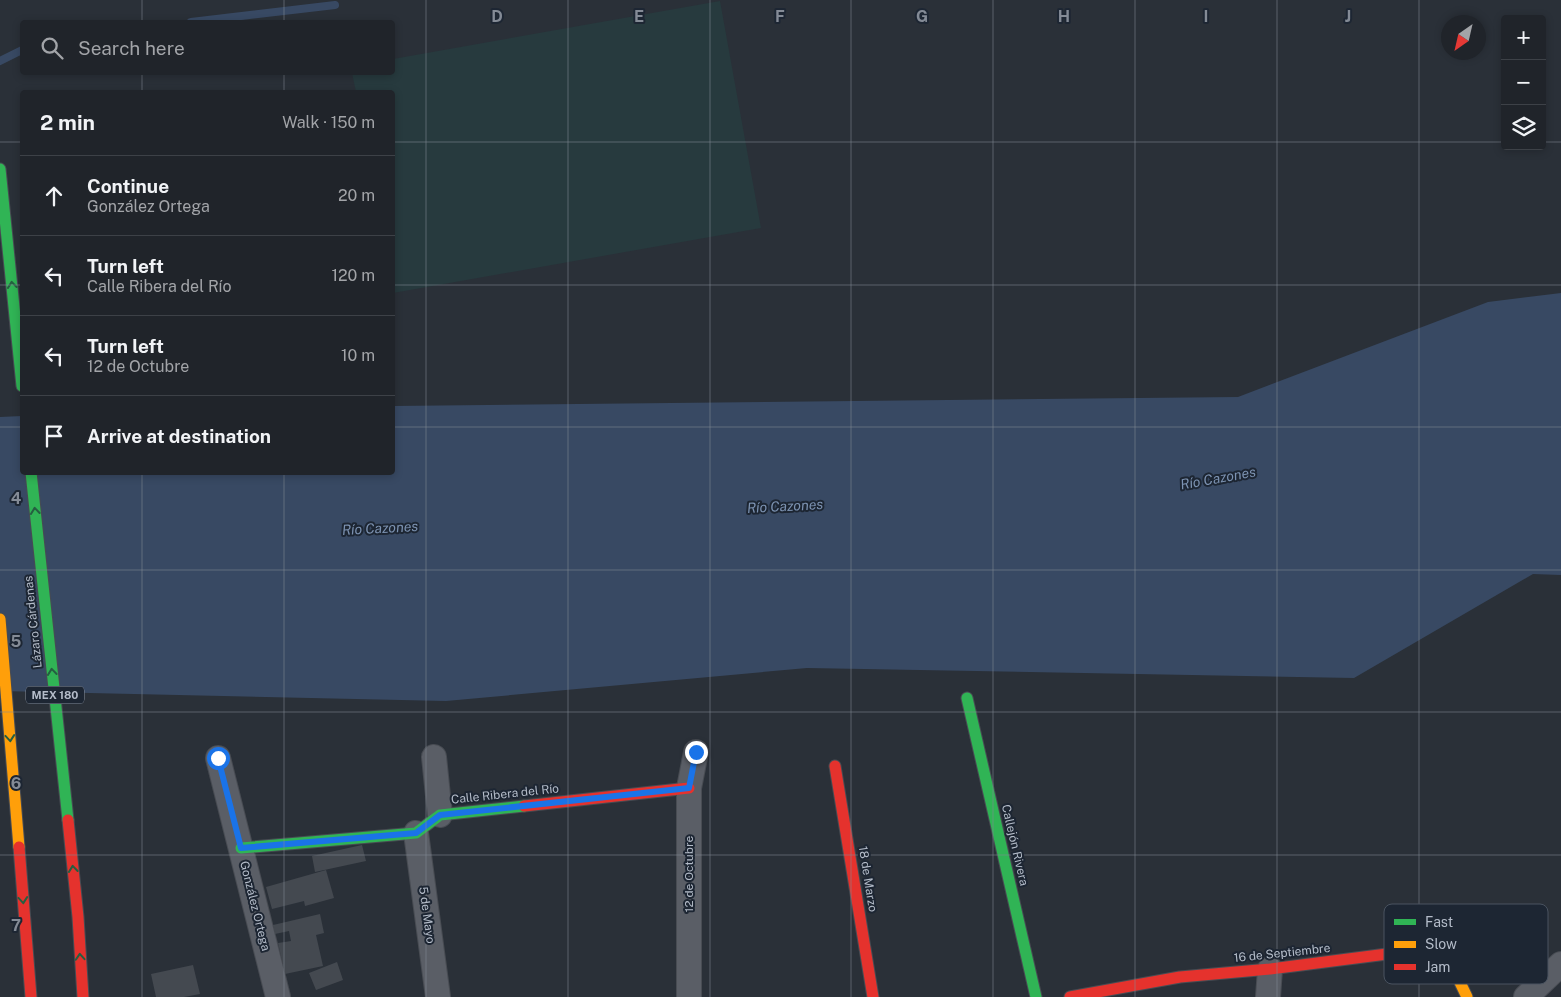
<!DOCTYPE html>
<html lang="en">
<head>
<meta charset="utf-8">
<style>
	body { margin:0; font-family:"Public Sans",sans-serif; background:#282c32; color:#f1f3f6 }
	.controls { position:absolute; right:15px; top:15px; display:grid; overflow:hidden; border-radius:5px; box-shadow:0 2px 8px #0003 }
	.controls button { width:45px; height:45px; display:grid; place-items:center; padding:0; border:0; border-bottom:1px solid #3d4147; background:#20242a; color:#f1f3f6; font:25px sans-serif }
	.compass { position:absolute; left:1441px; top:15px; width:45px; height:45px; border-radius:50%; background:#20242a; box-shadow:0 2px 8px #0003; rotate:214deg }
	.stop { position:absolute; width:15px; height:15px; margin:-11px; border:4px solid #1a73e8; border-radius:50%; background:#fff }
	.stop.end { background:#1a73e8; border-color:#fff; box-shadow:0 1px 5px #0008 }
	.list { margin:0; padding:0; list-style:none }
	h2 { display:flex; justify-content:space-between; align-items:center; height:65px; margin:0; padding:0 20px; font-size:21px }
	h2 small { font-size:16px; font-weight:400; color:#a2a4a8 }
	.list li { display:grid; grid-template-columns:32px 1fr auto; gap:15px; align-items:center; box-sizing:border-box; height:80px; padding:0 20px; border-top:1px solid #3d4147 }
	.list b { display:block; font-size:19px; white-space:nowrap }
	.list p { margin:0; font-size:16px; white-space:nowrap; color:#a2a4a8 }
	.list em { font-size:16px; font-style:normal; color:#a2a4a8 }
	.icon { flex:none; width:28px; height:28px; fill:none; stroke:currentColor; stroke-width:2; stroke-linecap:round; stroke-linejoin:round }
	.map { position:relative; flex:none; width:1561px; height:997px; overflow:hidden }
	.search { position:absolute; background:#20242a; box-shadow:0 2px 8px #0003; left:20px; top:20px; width:375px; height:55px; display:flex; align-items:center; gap:12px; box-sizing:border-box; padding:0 18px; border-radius:5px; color:#a2a4a8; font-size:19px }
	.panel { position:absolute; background:#20242a; box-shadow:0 2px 8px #0003; left:20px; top:90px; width:375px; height:385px; border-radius:5px }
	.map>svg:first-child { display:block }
</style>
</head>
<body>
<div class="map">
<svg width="1561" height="997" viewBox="0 0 1561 997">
	<rect width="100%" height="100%" fill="#2a3038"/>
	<path fill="#273a3e" d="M720 1 761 228 393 293 392 92H356L352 73 392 72 393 59Z"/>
	<path fill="#384963" d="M1561 293V575L1533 574 1354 678 807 668 446 701 0 691V417L22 416V472H392L393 406 1238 397 1488 302Z"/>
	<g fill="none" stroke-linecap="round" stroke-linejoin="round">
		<path stroke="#384963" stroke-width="8" d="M191 22 335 5
			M0 61 22 50"/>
	</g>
	<path fill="#444950" d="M362 845 366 861 315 872 312 856Z
		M326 870 334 898 305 906 304 901 272 909 266 887Z
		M320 914 324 933 316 935 323 966 285 974 278 943 291 941 289 931 275 934 273 925Z
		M337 962 343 980 316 990 309 973Z
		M193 965 200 994 184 997H156L151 974Z"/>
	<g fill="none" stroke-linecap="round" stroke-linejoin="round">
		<g stroke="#484c53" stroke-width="26">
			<path id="street" d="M434 757 440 815
				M218 758 278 997
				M416 833 438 997
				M689 997V788L696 752
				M1268 997 1270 969
				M1526 997 1561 964"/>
		</g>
		<g stroke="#484c53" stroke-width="13">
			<path id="fast" d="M0 169 22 386
				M31 472 68 820
				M967 698 1036 997
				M241 848 416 833 440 815 524 806"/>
		</g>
		<g stroke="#484c53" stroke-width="13">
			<path id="slow" d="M0 619 19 847
				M1418 950 1443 947 1467 997"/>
		</g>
		<g stroke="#484c53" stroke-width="13">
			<path id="jam" d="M835 766 873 997
				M524 806 689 788
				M68 820 78 917 83 997
				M19 847 31 997
				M1070 997 1180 977 1270 969 1418 950"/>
		</g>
		<use href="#street" stroke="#5a5e66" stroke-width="24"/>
		<use href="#fast" stroke="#30b455" stroke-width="11"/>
		<use href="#slow" stroke="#ff9f0a" stroke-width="11"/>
		<use href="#jam" stroke="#e5322d" stroke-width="11"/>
	</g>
	<defs><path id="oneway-chevron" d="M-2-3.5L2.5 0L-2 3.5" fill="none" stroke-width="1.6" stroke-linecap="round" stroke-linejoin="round" transform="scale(1.25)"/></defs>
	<g stroke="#255f41">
		<use href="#oneway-chevron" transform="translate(12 285) rotate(-96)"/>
		<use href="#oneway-chevron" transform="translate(35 511) rotate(-96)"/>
		<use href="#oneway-chevron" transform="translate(52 672) rotate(-96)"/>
		<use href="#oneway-chevron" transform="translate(10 738) rotate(85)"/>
		<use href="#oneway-chevron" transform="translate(73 869) rotate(-96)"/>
		<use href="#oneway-chevron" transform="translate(23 900) rotate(85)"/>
		<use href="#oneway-chevron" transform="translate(80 957) rotate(-94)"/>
	</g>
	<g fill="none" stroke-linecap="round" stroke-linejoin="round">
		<path stroke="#1a73e8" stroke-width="6" d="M218 758 241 848 416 833 440 815 689 788 696 752"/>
	</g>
	<path fill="none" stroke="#848b96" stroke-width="1" stroke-opacity="0.55" d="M142 0V22M284 0V22M426 0V997M568 0V997M710 0V997M851 0V997M993 0V997M1135 0V997M1277 0V997M1419 0V997M142 72V92M284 72V92M0 142H22M392 142H1505M1542 142H1561M0 285H22M392 285H1561M0 427H22M392 427H1561M142 472V997M284 472V997M0 570H1561M0 712H1561M0 855H1561"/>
	<g text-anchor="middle" stroke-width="4" stroke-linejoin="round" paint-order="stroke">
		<rect fill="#1d2633" stroke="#878f9c" stroke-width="1" x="26" y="686.5" width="58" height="17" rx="4"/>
		<g font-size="11" font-weight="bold" fill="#b4bcc9">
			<text x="55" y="699">MEX 180</text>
		</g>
		<g font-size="12" fill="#b4bcc9" stroke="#1d2633">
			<text transform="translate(33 622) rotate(-96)" y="4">Lázaro Cárdenas</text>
			<text transform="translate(505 794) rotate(-6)" y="4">Calle Ribera del Río</text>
			<text transform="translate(1015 845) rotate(77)" y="4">Callejón Rivera</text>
			<text transform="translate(689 874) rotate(-90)" y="4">12 de Octubre</text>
			<text transform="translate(868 879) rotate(81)" y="4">18 de Marzo</text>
			<text transform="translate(255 906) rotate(76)" y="4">González Ortega</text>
			<text transform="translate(427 915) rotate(82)" y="4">5 de Mayo</text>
			<text transform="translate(1282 953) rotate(-6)" y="4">16 de Septiembre</text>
		</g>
		<g font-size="14" font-style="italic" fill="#7c92b1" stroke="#1d2633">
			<text transform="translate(1218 478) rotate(-10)" y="5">Río Cazones</text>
			<text transform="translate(785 506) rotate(-3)" y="5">Río Cazones</text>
			<text transform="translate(380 528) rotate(-3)" y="5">Río Cazones</text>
		</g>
	</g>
	<rect x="1384" y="904" width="164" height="80" rx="8" fill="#1d2633" stroke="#4a5360" stroke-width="1"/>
	<rect x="1394" y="919" width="22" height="6" fill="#30b455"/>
	<rect x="1394" y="941" width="22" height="7" fill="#ff9f0a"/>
	<rect x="1394" y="964" width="22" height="6" fill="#e5322d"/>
	<g font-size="14" fill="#b4bcc9">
		<text x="1425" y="927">Fast</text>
		<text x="1425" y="949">Slow</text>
		<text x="1425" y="972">Jam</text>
	</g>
	<g font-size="16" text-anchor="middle" font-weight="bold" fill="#848b96" stroke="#1d2633" stroke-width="4" stroke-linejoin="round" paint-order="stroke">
		<text x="497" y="22">D</text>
		<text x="639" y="22">E</text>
		<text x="780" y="22">F</text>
		<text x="922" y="22">G</text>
		<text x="1064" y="22">H</text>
		<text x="1206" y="22">I</text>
		<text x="1348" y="22">J</text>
		<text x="16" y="504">4</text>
		<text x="16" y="647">5</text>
		<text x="16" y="789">6</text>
		<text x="16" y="931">7</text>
	</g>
</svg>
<div class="controls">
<button>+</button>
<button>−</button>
<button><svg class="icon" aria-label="layers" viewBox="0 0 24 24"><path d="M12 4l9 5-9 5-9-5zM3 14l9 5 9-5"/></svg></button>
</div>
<svg class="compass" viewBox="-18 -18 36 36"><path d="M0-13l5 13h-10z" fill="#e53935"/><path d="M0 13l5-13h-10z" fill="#a2a4a8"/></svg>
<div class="stop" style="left:218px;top:758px"></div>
<div class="stop end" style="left:696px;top:752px"></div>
<div class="search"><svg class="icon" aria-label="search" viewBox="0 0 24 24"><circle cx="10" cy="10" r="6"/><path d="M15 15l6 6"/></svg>Search here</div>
<section class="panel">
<h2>2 min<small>Walk · 150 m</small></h2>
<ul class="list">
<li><svg class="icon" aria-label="ahead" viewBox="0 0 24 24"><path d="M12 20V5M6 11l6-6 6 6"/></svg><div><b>Continue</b><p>González Ortega</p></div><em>20 m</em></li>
<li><svg class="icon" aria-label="left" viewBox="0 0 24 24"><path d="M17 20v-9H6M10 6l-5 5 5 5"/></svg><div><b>Turn left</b><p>Calle Ribera del Río</p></div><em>120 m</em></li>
<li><svg class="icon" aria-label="left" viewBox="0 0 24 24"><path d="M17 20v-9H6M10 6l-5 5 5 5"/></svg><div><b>Turn left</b><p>12 de Octubre</p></div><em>10 m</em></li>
<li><svg class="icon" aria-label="arrive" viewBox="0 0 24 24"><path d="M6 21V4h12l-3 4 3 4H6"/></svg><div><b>Arrive at destination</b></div></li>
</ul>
</section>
</div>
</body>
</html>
